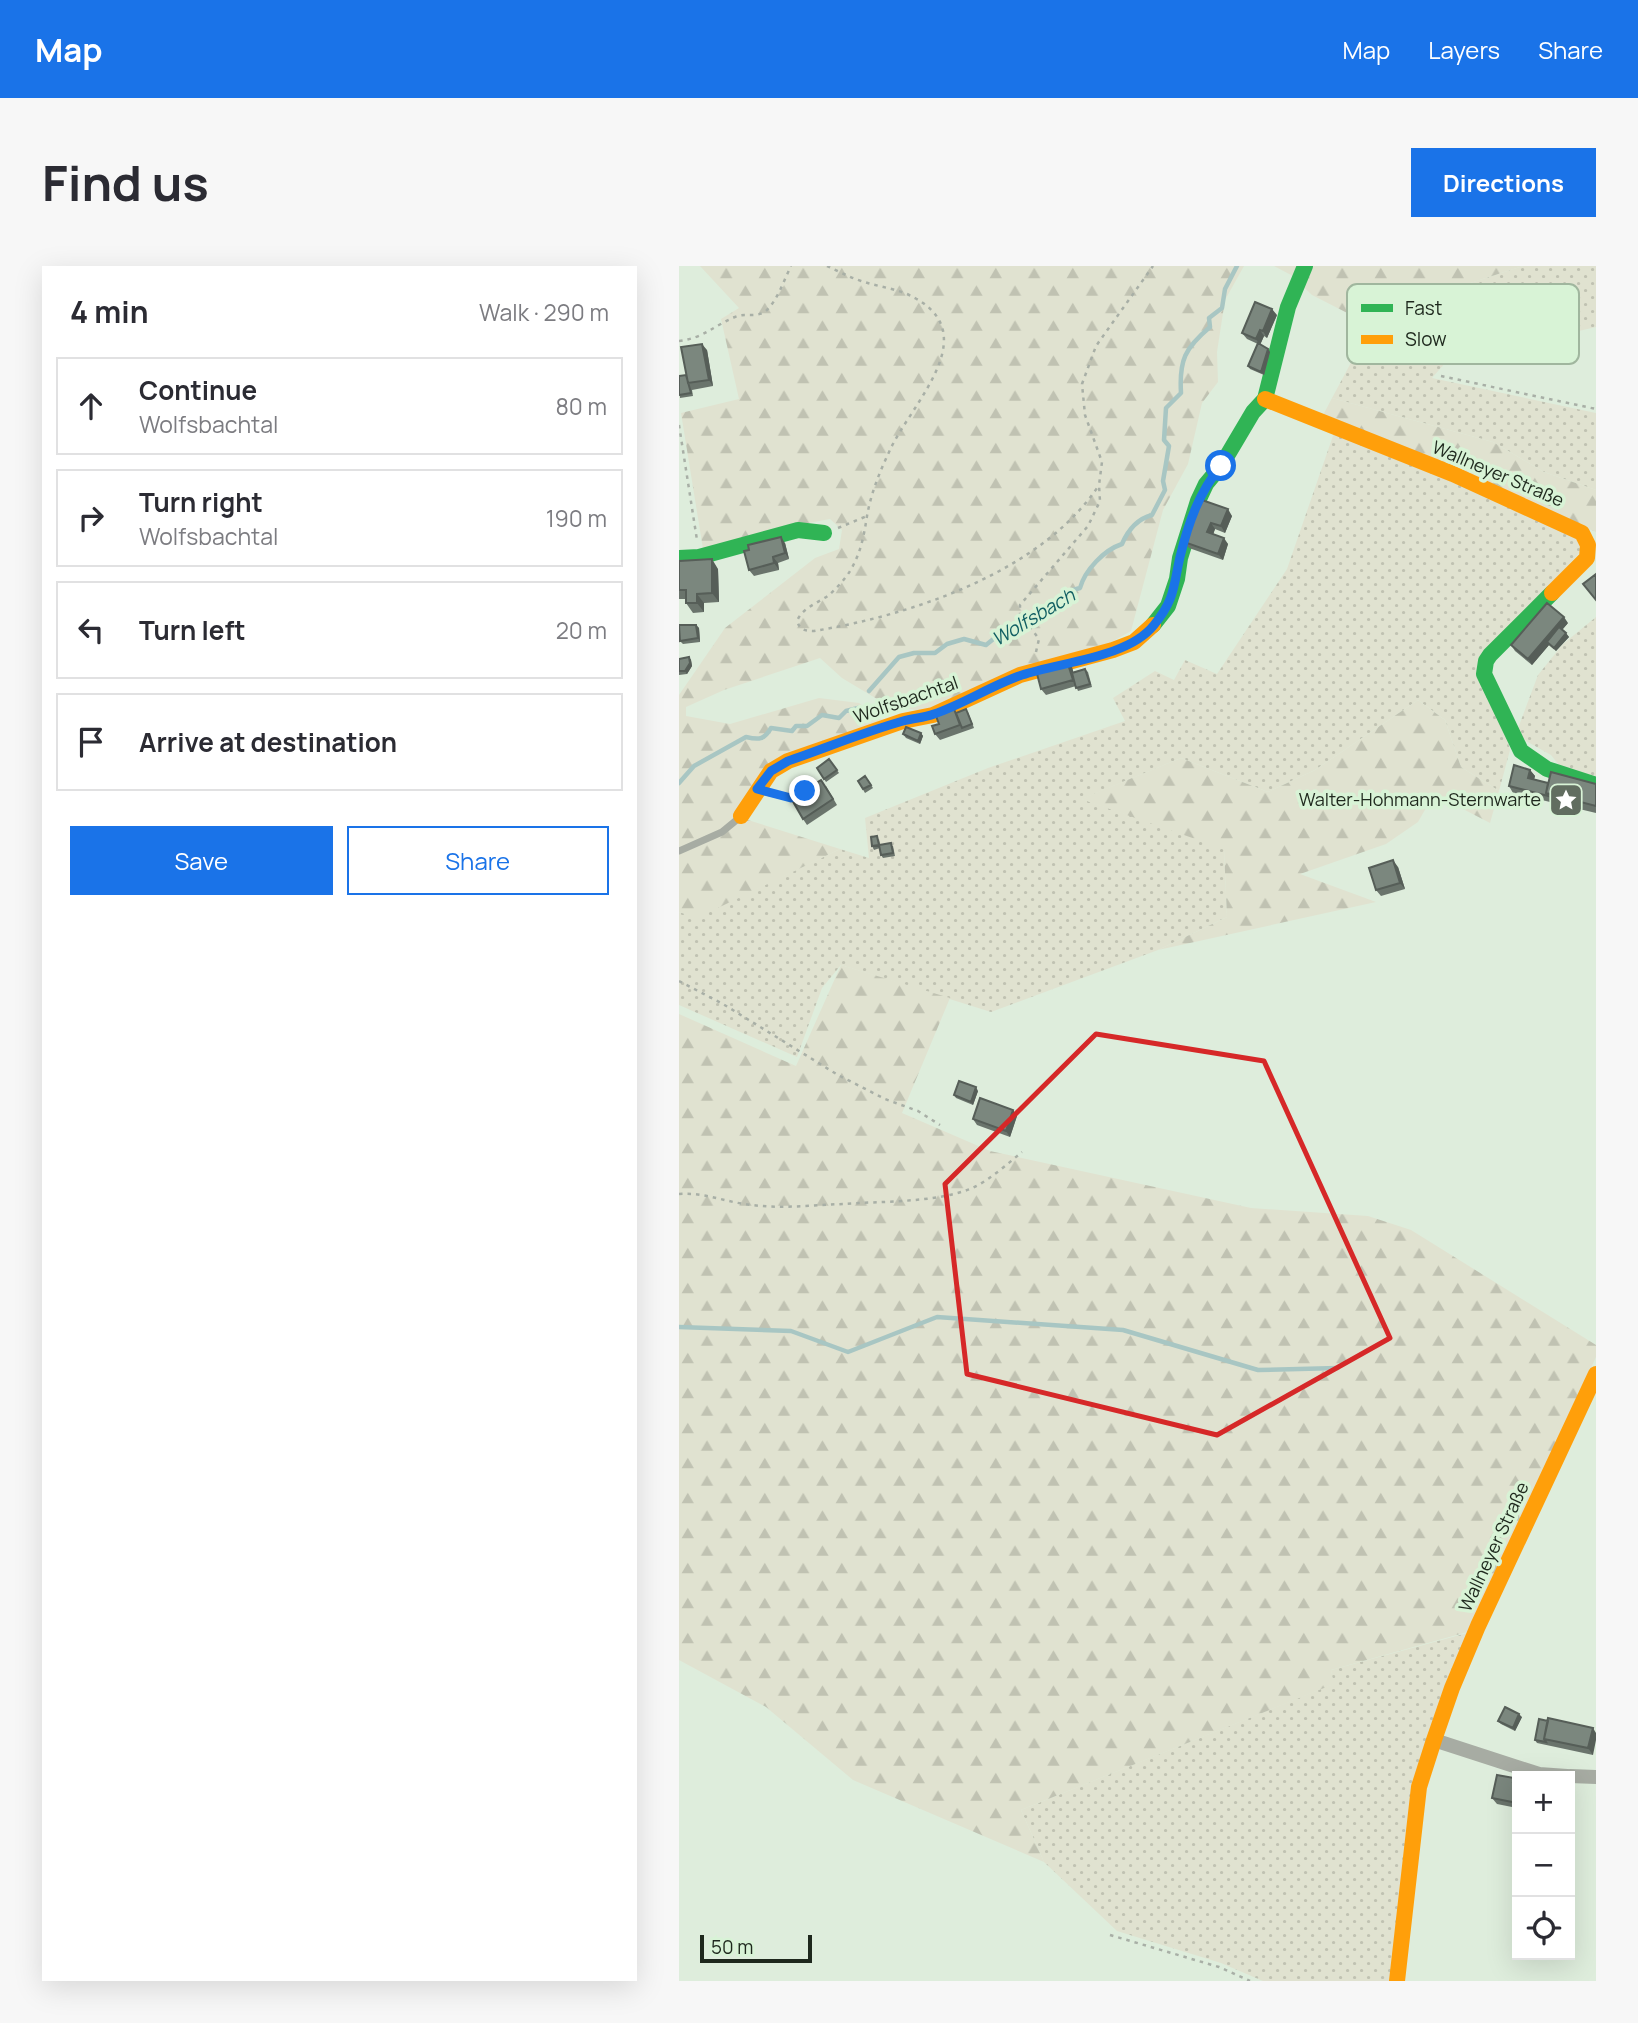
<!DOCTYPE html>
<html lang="en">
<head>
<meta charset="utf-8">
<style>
	body { margin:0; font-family:Manrope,sans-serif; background:#f7f7f7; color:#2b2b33 }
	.controls { position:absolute; right:21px; bottom:21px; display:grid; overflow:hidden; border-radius:0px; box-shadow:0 7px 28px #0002 }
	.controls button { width:63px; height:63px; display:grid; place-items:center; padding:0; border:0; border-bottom:2px solid #e1e1e2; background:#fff; color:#2b2b33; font:35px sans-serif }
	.scale { position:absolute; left:21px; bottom:18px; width:112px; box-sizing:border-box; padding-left:7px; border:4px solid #1e281d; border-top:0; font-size:19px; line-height:24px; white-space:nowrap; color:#1e281d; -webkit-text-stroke:5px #d8f3d6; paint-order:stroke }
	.stop { position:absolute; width:21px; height:21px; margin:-16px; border:5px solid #1a73e8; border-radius:50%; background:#fff }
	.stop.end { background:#1a73e8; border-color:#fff; box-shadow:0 2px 7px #0008 }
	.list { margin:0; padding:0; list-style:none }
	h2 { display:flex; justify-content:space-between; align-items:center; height:91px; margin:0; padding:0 28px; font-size:30px }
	h2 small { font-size:23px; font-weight:400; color:#7c7c81 }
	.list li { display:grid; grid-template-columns:46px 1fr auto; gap:21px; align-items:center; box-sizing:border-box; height:98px; margin:0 14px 14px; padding:0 14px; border:2px solid #e1e1e2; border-radius:0px }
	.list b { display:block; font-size:26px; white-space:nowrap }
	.list p { margin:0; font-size:23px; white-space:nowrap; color:#7c7c81 }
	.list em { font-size:23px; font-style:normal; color:#7c7c81 }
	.actions { display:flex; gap:14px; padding:21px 28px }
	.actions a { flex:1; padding:16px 0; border:2px solid #1a73e8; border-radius:0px; text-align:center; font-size:24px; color:#1a73e8 }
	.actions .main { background:#1a73e8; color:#fff }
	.icon { flex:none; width:38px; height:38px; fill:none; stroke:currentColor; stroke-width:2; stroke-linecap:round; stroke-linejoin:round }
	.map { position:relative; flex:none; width:917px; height:1715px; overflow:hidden; border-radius:0px }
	header { display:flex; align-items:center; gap:42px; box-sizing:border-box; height:98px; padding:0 35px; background:#1a73e8; color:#fff }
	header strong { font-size:33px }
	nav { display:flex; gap:38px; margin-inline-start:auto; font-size:24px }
	.intro { display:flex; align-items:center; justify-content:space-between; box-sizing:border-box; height:168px; padding:0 42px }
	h1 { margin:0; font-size:49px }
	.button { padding:18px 32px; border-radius:0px; background:#1a73e8; color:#fff; font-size:24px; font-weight:700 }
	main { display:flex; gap:42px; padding:0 42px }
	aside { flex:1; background:#fff; border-radius:0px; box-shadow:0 7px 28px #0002 }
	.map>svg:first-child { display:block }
</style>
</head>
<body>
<header>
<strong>Map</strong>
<nav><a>Map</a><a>Layers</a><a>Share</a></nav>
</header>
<div class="intro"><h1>Find us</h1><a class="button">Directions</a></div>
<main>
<aside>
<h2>4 min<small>Walk · 290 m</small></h2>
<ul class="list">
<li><svg class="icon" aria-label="ahead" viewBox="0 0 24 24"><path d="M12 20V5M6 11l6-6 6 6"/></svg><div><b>Continue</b><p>Wolfsbachtal</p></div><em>80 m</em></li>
<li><svg class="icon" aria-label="right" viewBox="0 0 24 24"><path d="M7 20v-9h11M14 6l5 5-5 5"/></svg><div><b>Turn right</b><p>Wolfsbachtal</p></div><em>190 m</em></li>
<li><svg class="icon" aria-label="left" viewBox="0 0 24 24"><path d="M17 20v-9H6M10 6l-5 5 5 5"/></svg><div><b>Turn left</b></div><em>20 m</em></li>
<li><svg class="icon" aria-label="arrive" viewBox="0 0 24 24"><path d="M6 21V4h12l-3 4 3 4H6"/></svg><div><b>Arrive at destination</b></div></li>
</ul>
<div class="actions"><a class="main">Save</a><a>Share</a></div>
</aside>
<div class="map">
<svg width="917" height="1715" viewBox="0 0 917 1715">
	<defs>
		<pattern id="grass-dots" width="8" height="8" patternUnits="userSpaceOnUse" patternTransform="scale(1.75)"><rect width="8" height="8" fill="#e0e2d0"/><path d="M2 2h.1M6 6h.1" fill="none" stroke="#c0c2b2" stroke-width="1.8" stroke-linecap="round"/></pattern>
		<pattern id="forest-firs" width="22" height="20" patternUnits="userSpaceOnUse" patternTransform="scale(1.75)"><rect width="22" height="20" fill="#e0e2d0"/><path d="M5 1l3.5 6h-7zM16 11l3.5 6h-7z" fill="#c0c2b2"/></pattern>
	</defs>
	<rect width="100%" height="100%" fill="#deeddc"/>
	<path fill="url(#grass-dots)" d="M844 0H917V61L767 96 753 112 917 147V224L865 206 814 176 653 132 675 91 680 53Z
		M656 164 895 265 904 283 807 388 831 484 820 525 782 501 766 454 739 434 636 504 589 526 502 492 403 533 545 582 548 651 479 684 312 746 162 699 143 722 118 791 0 739V646L18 651 161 583 190 592 186 552 309 502 446 455 434 432 476 405 495 414 506 394 538 408 608 303Z
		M917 351V514L883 503 872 489 847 475 838 465 859 409 884 378Z
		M792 1366 762 1430 711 1715H584L542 1697 438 1665 365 1596 342 1544 654 1418 652 1404Z"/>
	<path fill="url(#forest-firs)" d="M21 0H565L546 34 538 86 539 116 523 137 509 198 484 244 452 365 420 383 244 446 203 436 163 412 141 392 45 424 7 441V450L51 458 140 432 180 437 205 455 99 491 56 550 161 583 18 652 0 646V429L46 362 136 292 160 283 163 264 151 253 98 263 24 283 2 147 60 133 42 53 60 42Z
		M595 0H844L680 53 633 29 612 9Z
		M653 132 814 176 865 206 917 224V266L642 153Z
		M739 434 766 454 782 501 820 525 811 557 755 528 739 556 707 578 621 608 697 636 479 684 548 651 545 583 402 533 502 492 589 526 636 504Z
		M162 699 271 732 223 847 311 885 572 942 689 950 732 964 917 1079V1091L792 1365 652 1404 655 1418 342 1544 365 1596 174 1514 87 1441 0 1394V748L117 800Z"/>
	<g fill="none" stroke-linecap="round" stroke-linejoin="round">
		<path stroke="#a8c6c3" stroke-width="4.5" d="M190 425 220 391 235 387H256L268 378 285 373 307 379 323 366 338 361 355 347 374 341 387 326 401 322C406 304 425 284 443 278 449 264 458 253 473 249L486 224 484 215 490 180 485 174 487 142 502 127C500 94 506 82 531 61L530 52 543 42 546 23 558 0
			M0 517 15 500 67 471C80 474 85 474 92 462L113 465 117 460H128L143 449 160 452 167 445 179 442
			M0 1061 112 1065 169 1086 258 1051 444 1064 579 1104 659 1102"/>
		<path stroke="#a8afa6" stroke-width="2.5" stroke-dasharray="3.5 5" stroke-linecap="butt" d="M148 0C159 5 170 11 182 15 197 20 213 22 228 28 310 65 233 136 211 184 201 205 192 227 188 250 185 269 182 287 171 305 166 313 158 322 150 329 139 337 123 342 118 355 121 364 126 365 135 365 233 349 363 306 420 219
			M0 75C25 72 34 60 56 51 66 46 78 53 88 44 99 33 105 14 112 0
			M762 110 917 143
			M0 159 18 274
			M159 262 188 250
			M357 386 360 373 341 348V339L409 260 421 235 420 219 423 196 406 149 403 118 417 80 474 0
			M0 715 44 738 159 809 206 833 239 845 261 859
			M0 928C26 926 49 937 73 939 103 943 134 939 164 938 203 935 254 937 291 923 310 915 327 899 343 886
			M431 1669 540 1701 571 1715"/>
		<path stroke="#a7aca3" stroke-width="7" d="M82 525 112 532 121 528
			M0 585 43 566 60 552"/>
		<path stroke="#a7aca3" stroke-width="14" d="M755 1474 860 1508 888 1510
			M891 1510 917 1511"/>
		<path stroke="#30b455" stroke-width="16" d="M0 292 20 291 119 264 145 267
			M873 327 811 389 807 395 805 408 842 485 868 503 917 519
			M474 359 489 340 498 313 501 292 519 235 527 218 542 200 574 146 586 133 609 41 626 0"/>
		<path stroke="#ff9f0a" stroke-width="16" d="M586 133 774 208 903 267 909 279 908 292 873 327
			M62 550 92 505 109 495 224 455 254 449 341 409 434 384 455 376 474 359
			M718 1715 740 1521 755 1474 773 1422 799 1360 917 1108"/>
	</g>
	<path fill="#6a746c" d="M598 49 588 72 585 70 581 79 589 83 591 86 585 109 571 103 569 100 579 78 568 73 563 67Z
		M28 84 34 120 13 124 14 130 1 132 0 110 7 109Z
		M520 233 553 250 546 267 536 263 534 268 549 278 544 294 510 282 505 276Z
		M106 277 110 293 99 297 100 304 75 310 70 304Z
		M0 295 39 303 40 336 25 337V346L14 347 7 337V333H0Z
		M889 357 883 364 890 371 877 385 870 379 853 399 836 385 832 379Z
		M17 359 20 362 21 376 4 378 1 375Z
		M10 391 12 394 13 400 8 408 0 409V393Z
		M393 401 394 406 406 403 409 406 413 421 399 425 397 420 367 429 362 423Z
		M275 443 277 447 289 446 295 462 261 474 256 468Z
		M242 467 244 470 241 478 227 472 224 468Z
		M150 493 160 507 147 516 138 502Z
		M851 504 856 510 855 513 869 517 917 518V547L834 527 830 520Z
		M186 510 194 522 186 527 179 515Z
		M147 520 158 539 128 559 124 553Z
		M200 573 201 579 214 580 216 590 204 592 202 589 201 582 195 584 193 580Z
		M719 601 726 623 702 630 697 624Z
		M299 825 294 839 277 832 275 829Z
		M334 844 338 850 331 871 298 859 294 853Z
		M843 1451 836 1465 822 1458 819 1455Z
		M914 1462V1489L858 1477 856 1474Z
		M838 1517V1542L818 1538 813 1532Z"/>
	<path fill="#565e58" d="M593 43 598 49 588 72 584 65Z
		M581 64 585 70 581 79 577 73Z
		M23 78 28 84 34 120 30 114Z
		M589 83 591 86 585 109 582 106Z
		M549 243 553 250 546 267 542 260Z
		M532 257 536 263 533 272 528 266Z
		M102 271 106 277 110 293 106 287Z
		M545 272 549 278 544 294 539 288Z
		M94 291 99 297 100 304 95 297Z
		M33 293 39 303 40 336 33 327Z
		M18 328 25 337V346L18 337Z
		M885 351 889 357 871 378 868 376 870 379 853 399 849 393Z
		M17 359 20 362 21 376 19 372Z
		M887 367 890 371 877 385 875 382Z
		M10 391 12 394 13 400 8 408 6 405Z
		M388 395 393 401 398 420 394 414Z
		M242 467 244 470 241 478 239 475Z
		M851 504 856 510 854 518 849 512Z
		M714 594 719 601 726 623 721 617Z
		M297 821 299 825 294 839 292 836Z
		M334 844 338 850 331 871 327 865Z
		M840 1448 843 1451 836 1465 834 1462Z
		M914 1462 917 1467V1474L914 1489 909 1482Z"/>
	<path fill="#7b877e" stroke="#565e58" stroke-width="2" d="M576 36 593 43 584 65 581 64 577 73 563 67Z
		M579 77 589 83 582 106 569 100Z
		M23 78 30 114 9 117 2 81Z
		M7 109 12 127 0 129V110Z
		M520 233 549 243 542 260 532 257 528 266 545 272 539 288 505 276Z
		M102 271 106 287 94 291 95 297 70 304 65 285 70 284 69 279Z
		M33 293V327L18 328V337H7V324H0V295Z
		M917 308V334L904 318Z
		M868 337 885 351 849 393 832 379Z
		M0 359H17L19 372 1 375Z
		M880 361 887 367 875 382 868 376Z
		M10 391 11 397 6 405H0V393Z
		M388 395 394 414 362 423 357 404Z
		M406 403 411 418 397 422 393 407Z
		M275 443 281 459 256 468 253 460 260 458 257 450Z
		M287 443 293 458 283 462 277 447Z
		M227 461 242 467 239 475 224 468Z
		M150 493 158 504 145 513 138 502Z
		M835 499 851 504 849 512 869 517 867 527 869 530 830 520Z
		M872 506 917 518V540L867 527Z
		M186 510 192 519 184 523 179 515Z
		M142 514 154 533 124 553 112 532Z
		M198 570 200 579 193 580 192 571Z
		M212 577 214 587 202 589 200 579Z
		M714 594 721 617 697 624 690 602Z
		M280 815 297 821 292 836 275 829Z
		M301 832 334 844 327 865 294 853Z
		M826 1441 840 1448 834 1462 819 1455Z
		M869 1452 914 1462 909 1482 865 1473Z
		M860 1453 869 1455 865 1473 867 1476 856 1474Z
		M818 1509 835 1512 834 1516 838 1517V1537L813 1532Z"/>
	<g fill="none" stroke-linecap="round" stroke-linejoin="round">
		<path stroke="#1a73e8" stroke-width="9" d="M126 525 112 532 78 523 92 505 109 495C147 482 185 466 224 455 234 452 245 452 255 448 285 438 313 419 343 409 381 396 449 392 475 359 496 333 494 322 501 291 509 258 520 226 542 200"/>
	</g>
	<path fill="none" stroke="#d62828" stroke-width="5" stroke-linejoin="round" d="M417 768 585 795 711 1072 538 1169 288 1108 266 918Z"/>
	<defs>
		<g id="sight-square" transform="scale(1.75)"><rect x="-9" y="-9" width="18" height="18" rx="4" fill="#616d60" stroke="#d8f3d6"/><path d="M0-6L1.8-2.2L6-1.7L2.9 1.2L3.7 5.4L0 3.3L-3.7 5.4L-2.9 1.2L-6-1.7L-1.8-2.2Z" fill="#fff"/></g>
	</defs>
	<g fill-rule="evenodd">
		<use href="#sight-square" x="887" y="534"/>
	</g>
	<g text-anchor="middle" stroke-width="7" stroke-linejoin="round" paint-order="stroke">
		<g font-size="18" fill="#1e281d" stroke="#d8f3d6">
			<text transform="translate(819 208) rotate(23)" y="6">Wallneyer Straße</text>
			<text transform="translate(227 434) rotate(-19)" y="6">Wolfsbachtal</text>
			<text transform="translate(815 1281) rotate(-65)" y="6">Wallneyer Straße</text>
		</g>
		<g font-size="18" fill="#1e281d" stroke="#d8f3d6" text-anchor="end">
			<text x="862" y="540">Walter-Hohmann-Sternwarte</text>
		</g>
		<g font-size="19" font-style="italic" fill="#115f63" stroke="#d8f3d6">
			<text transform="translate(354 351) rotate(-31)" y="7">Wolfsbach</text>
		</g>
	</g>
	<rect x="668" y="18" width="232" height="80" rx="10" fill="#d8f3d6" stroke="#a0b69e" stroke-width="2"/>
	<rect x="682" y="38" width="32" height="8" fill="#30b455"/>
	<rect x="682" y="69" width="32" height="9" fill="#ff9f0a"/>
	<g font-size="19" fill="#1e281d">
		<text x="726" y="49">Fast</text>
		<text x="726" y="80">Slow</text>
	</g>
</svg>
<div class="controls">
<button>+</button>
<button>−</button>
<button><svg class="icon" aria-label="locate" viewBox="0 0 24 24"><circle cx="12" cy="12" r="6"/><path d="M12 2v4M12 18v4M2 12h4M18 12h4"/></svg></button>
</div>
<div class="scale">50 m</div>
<div class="stop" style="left:542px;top:200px"></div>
<div class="stop end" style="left:126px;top:525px"></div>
</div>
</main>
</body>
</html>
